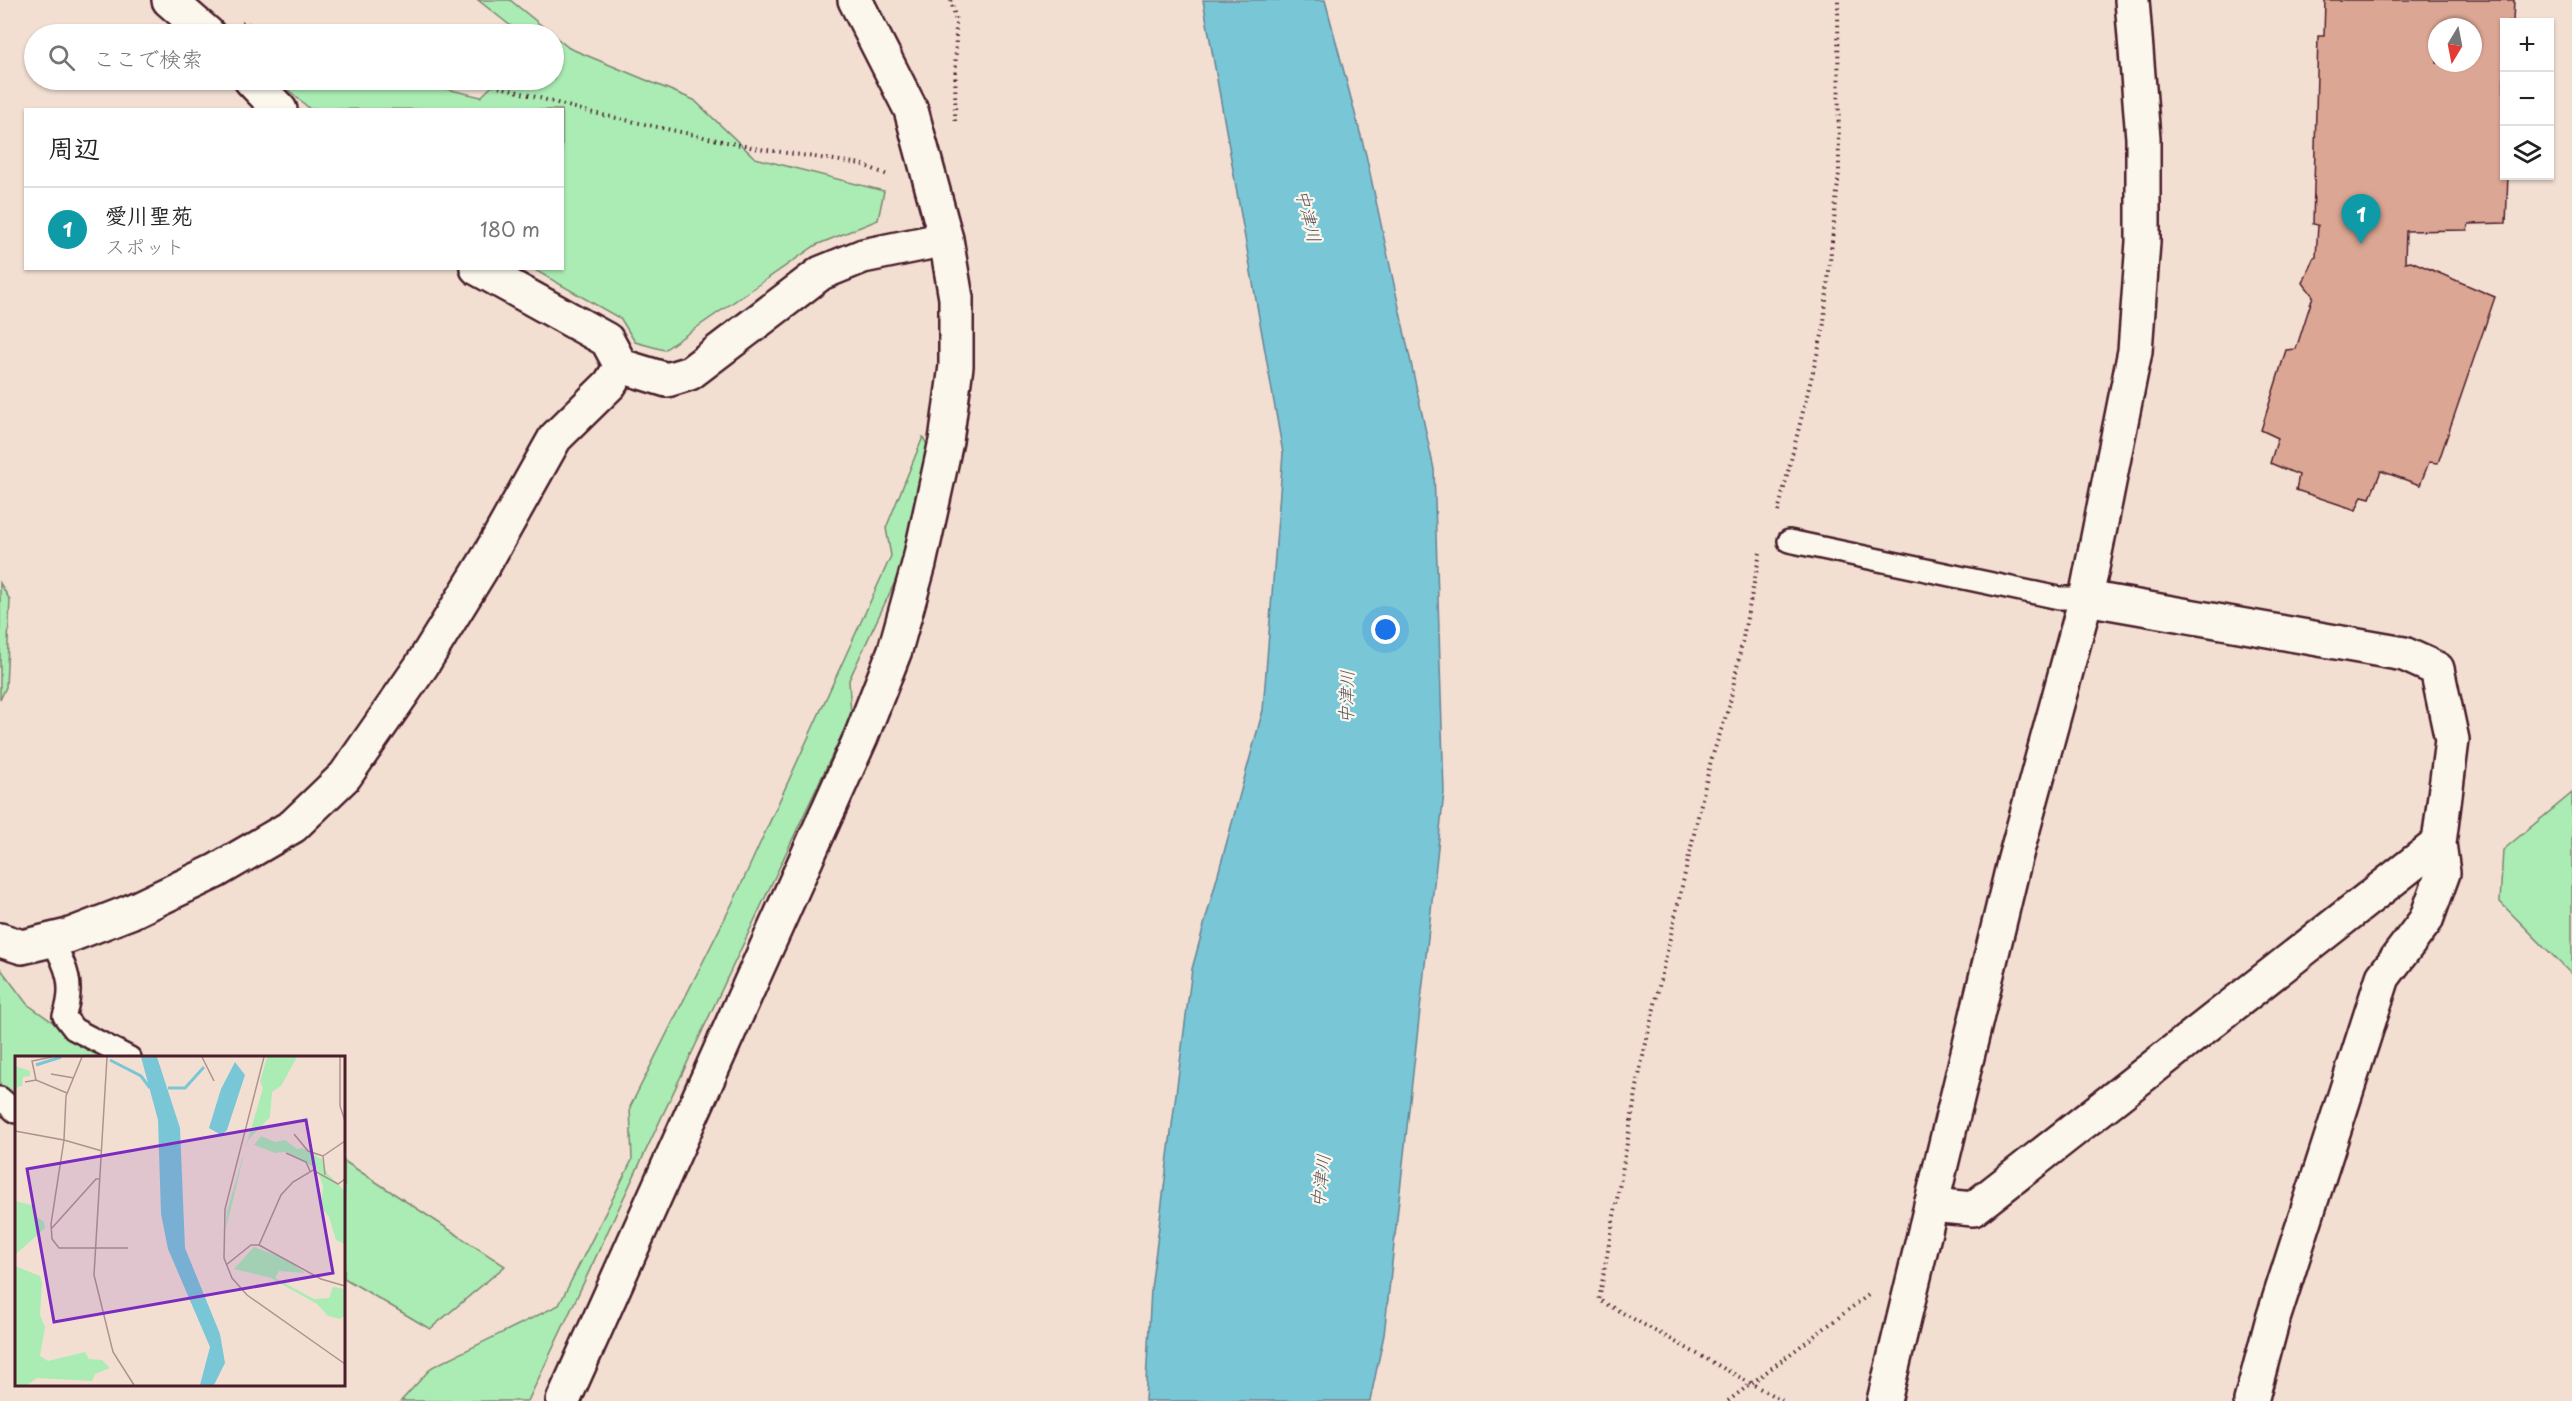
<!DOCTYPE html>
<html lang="ja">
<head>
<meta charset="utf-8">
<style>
	body { margin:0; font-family:"Playpen Sans","Klee One",sans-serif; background:#f2f2f2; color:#222 }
	.controls { position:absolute; right:18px; top:18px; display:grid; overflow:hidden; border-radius:0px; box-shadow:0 2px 4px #0004 }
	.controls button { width:54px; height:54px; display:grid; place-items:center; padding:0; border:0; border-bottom:2px solid #e0e0e0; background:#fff; color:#222; font:30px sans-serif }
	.compass { position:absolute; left:2428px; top:18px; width:54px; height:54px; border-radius:50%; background:#fff; box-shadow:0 2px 4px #0004; rotate:190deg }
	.you { position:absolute; left:1386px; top:630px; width:21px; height:21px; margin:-15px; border:4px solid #fff; border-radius:50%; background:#1a73e8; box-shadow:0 0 0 9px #1a73e833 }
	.badge { display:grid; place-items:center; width:39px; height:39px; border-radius:50%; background:#2563eb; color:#fff; font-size:20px; font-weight:700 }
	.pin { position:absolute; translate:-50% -50px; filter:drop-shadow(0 2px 3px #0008) }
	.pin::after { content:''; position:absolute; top:32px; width:21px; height:18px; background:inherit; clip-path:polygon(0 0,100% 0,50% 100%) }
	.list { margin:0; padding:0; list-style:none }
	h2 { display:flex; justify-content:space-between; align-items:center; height:78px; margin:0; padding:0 24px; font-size:26px }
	h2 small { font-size:20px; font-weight:400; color:#767676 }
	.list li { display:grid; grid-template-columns:39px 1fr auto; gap:18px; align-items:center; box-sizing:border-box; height:84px; padding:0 24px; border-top:2px solid #e0e0e0 }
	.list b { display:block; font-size:22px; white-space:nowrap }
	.list p { margin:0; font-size:20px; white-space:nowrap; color:#767676 }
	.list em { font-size:20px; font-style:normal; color:#767676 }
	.icon { flex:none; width:33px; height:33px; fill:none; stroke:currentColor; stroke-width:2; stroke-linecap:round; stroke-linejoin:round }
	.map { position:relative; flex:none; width:2572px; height:1401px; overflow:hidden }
	.search { position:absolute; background:#fff; box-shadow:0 2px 4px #0004; left:24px; top:24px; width:540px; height:66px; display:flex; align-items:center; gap:15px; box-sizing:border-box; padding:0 21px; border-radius:33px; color:#767676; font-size:22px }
	.panel { position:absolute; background:#fff; box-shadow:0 2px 4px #0004; left:24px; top:108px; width:540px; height:162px; border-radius:0px }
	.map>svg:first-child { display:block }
</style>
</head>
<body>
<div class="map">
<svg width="2572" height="1401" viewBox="0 0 2572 1401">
	<rect width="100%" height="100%" fill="#f2dfd2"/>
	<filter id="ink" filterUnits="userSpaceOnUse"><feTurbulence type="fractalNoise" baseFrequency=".0167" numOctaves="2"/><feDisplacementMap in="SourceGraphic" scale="12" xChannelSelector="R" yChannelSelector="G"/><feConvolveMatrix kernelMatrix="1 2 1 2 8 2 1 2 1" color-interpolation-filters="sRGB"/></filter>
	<g filter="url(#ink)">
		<path fill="#abecb4" stroke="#7a8670" stroke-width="1.5" d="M478 0H510L552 34H521Z
			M554 36 569 48 694 100 755 158 884 191 878 220 816 245 664 350 635 342 621 319 533 269 562 268V110L310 109 277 80H408L481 97 498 80H554Z
			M923 437 930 451 900 571 849 680 851 715 528 1401H401L432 1367 559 1305 632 1160 630 1107 736 896 891 556 886 528Z
			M0 583 10 600 6 687 0 700Z
			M2572 793V975L2500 902 2503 850Z
			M0 968 27 1004 102 1057 16 1058V1109L0 1096Z
			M344 1161 505 1266 430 1329 344 1278Z"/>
		<path fill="#79c6d7" stroke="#668392" stroke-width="1.5" d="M1203 0H1325L1366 155 1434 469 1444 793 1384 1335 1370 1401H1145L1151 1289 1192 969 1263 710 1283 453Z"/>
		<path fill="#dca694" stroke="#4a1f2b" stroke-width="1.5" fill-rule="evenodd" d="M2325 0H2514L2513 22H2504V176H2508L2506 223 2469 224 2467 230 2406 231 2405 262 2411 261 2495 297 2438 463 2429 462 2420 485 2381 471 2370 498 2362 496 2356 510 2296 490 2299 475 2270 463 2278 438 2261 430 2286 350 2296 349 2313 296 2303 283 2313 259 2316 257 2318 225 2313 224 2318 36H2324ZM2437 27H2473V63H2437Z"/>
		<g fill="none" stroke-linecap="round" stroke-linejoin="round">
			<g stroke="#4a1f2b" stroke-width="26">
				<path id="lane" d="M1789 541 2059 598H2086
					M52 940C67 967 75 987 64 1016L74 1029 130 1058
					M0 1098 16 1112"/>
			</g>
			<g stroke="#4a1f2b" stroke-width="38">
				<path id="street" d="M169 0 208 34
					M251 80 280 110
					M477 268 607 340 621 366
					M2086 598 2404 654 2437 669 2452 740 2439 843 2443 873 2426 920 2383 977 2272 1322 2251 1401
					M0 940 22 947 68 936 130 912 216 871 293 826 345 776 422 665 486 561 555 438 610 384 621 366 667 380 690 373 821 273 863 256 946 239
					M1931 1205 1973 1209 2439 843
					M563 1401 861 737 895 650 919 564 946 441 956 366V298L946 239 911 110 855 0"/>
			</g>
			<g stroke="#4a1f2b" stroke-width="38">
				<path id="secondary" d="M1884 1401 2014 862 2086 598 2135 351 2143 242V138L2132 0"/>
			</g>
			<path stroke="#4a1f2b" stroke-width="4" stroke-dasharray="1.5 4.5" stroke-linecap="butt" d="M951 0 956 21 955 124
				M242 23 294 34
				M476 80 589 112 754 148 861 164 890 176
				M1778 512 1823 331 1839 172 1838 0
				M1760 553 1729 707 1711 760 1641 1065 1599 1300 1783 1401
				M1728 1401 1871 1293"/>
			<use href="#lane" stroke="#fbf7ec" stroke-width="21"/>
			<use href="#street" stroke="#fbf7ec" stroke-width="33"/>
			<use href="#secondary" stroke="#fbf7ec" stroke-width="33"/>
		</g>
	</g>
	<g text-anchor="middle" stroke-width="4.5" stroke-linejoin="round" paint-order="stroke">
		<g font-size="18" font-style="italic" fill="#58515f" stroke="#fbf7ec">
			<text transform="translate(1308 216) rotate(76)" y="6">中津川</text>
			<text transform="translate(1347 697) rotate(-89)" y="6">中津川</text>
			<text transform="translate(1321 1181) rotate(-83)" y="6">中津川</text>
		</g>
	</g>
	<g transform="translate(15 1056)">
		<rect width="330" height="330" fill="#f2dfd2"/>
		<path d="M252 1H282L266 30 257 36 255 61 232 85 211 173 212 155 248 32 245 26ZM0 10 15 15V20L8 21 7 30 0 32ZM246 80 260 86 270 84 282 93 287 92 307 103 312 117 330 135V188L321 184 314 161 306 151 308 130 302 113 272 96 260 97 239 89ZM0 145 20 150 18 158 29 166 30 172 0 199ZM239 191 271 203 290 217 264 215 260 222 299 243 314 242 318 231 330 233V260L325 263 313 260 302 248 256 222 219 213ZM0 210 25 220 27 227 25 259 30 271 25 300 33 305 70 296 74 303 87 304 95 312 80 318 77 325 22 322 12 329H0Z" fill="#abecb4"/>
		<path d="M126 1H142L165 72 170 192 205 278 210 307 199 329H185L195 291 153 193 146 158 143 64ZM220 6 230 19 212 74 206 79 194 72 206 33Z" fill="#79c6d7"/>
		<path fill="none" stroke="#79c6d7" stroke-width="3" d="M95 4 126 20 135 32M21 9 46 1M153 32H170L189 11"/>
		<path fill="none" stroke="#af928f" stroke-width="1.5" d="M92 1 79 219 98 296 119 329M187 1 199 25M249 1 210 153 209 202 217 222 232 239 330 308M325 1V50L330 65M36 18 59 22M21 24 17 5 37 1M10 26 21 24 52 37M0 75 49 84 51 40 67 1M279 78 293 95 308 100M87 95 49 84 36 168 37 183 44 192H113M271 97 291 106 295 115M308 100 330 85M308 100 310 119M37 172 81 123H85M244 189 306 223 330 230M211 209 236 189H244L266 139 278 126 298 114 323 128 330 123"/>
		<path fill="#7b2cbf" fill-opacity="0.15" stroke="#7b2cbf" stroke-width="3" d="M291 64 318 217 39 266 12 113Z"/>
		<rect width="330" height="330" fill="none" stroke="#4a1f2b" stroke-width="3"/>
	</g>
</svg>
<div class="controls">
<button>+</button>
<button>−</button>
<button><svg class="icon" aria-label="layers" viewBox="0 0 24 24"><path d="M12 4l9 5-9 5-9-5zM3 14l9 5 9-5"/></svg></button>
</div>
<svg class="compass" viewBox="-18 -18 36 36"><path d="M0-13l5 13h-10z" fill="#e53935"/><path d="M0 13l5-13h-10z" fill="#767676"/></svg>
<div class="you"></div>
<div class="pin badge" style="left:2361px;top:244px;background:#0f9aa8">1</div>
<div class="search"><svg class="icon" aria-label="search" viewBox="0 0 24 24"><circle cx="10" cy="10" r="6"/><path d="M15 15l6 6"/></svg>ここで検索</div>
<section class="panel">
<h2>周辺<small></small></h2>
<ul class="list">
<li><span class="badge" style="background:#0f9aa8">1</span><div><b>愛川聖苑</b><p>スポット</p></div><em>180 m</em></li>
</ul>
</section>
</div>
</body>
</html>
